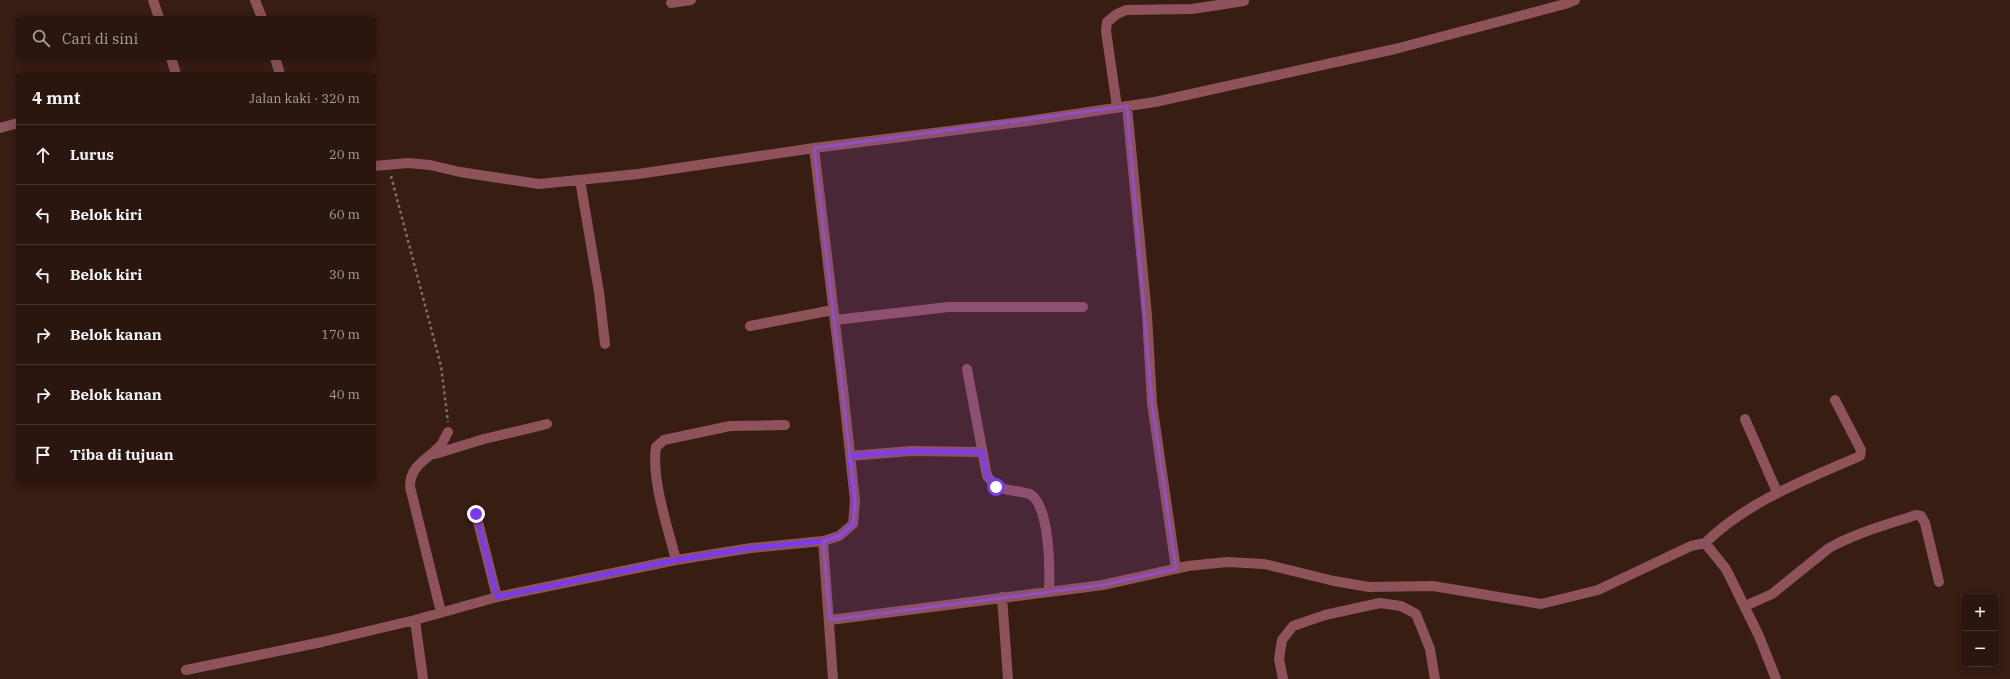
<!DOCTYPE html>
<html lang="id">
<head>
<meta charset="utf-8">
<style>
	body { margin:0; font-family:"IBM Plex Serif",serif; background:#321f17; color:#f1f3f6 }
	.controls { position:absolute; right:12px; bottom:12px; display:grid; overflow:hidden; border-radius:6px; box-shadow:0 2px 10px #0003 }
	.controls button { width:36px; height:36px; display:grid; place-items:center; padding:0; border:0; border-bottom:1px solid #46352e; background:#2a160e; color:#f1f3f6; font:20px sans-serif }
	.stop { position:absolute; width:12px; height:12px; margin:-9px; border:3px solid #7c3aed; border-radius:50%; background:#fff }
	.stop.end { background:#7c3aed; border-color:#fff; box-shadow:0 1px 4px #0008 }
	.list { margin:0; padding:0; list-style:none }
	h2 { display:flex; justify-content:space-between; align-items:center; height:52px; margin:0; padding:0 16px; font-size:17px }
	h2 small { font-size:13px; font-weight:400; color:#a59f9e }
	.list li { display:grid; grid-template-columns:26px 1fr auto; gap:12px; align-items:center; box-sizing:border-box; height:60px; padding:0 16px; border-top:1px solid #46352e }
	.list b { display:block; font-size:15px; white-space:nowrap }
	.list em { font-size:13px; font-style:normal; color:#a59f9e }
	.icon { flex:none; width:22px; height:22px; fill:none; stroke:currentColor; stroke-width:2; stroke-linecap:round; stroke-linejoin:round }
	.map { position:relative; flex:none; width:2010px; height:679px; overflow:hidden }
	.search { position:absolute; background:#2a160e; box-shadow:0 2px 10px #0003; left:16px; top:16px; width:360px; height:44px; display:flex; align-items:center; gap:10px; box-sizing:border-box; padding:0 14px; border-radius:6px; color:#a59f9e; font-size:15px }
	.panel { position:absolute; background:#2a160e; box-shadow:0 2px 10px #0003; left:16px; top:72px; width:360px; height:412px; border-radius:6px }
	.map>svg:first-child { display:block }
</style>
</head>
<body>
<div class="map">
<svg width="2010" height="679" viewBox="0 0 2010 679">
	<rect width="100%" height="100%" fill="#381d13"/>
	<g fill="none" stroke-linecap="round" stroke-linejoin="round">
		<path stroke="#836b63" stroke-width="2.5" stroke-dasharray="3 3" stroke-linecap="butt" d="M391 176 441 366 448 422"/>
		<path stroke="#8d525a" stroke-width="10" d="M153 0 159 18
			M255 0 262 18
			M671 3 691 0
			M171 58 176 74
			M275 58 280 74
			M1127 106 1147 315 1152 403 1176 569
			M1117 107 1106 31 1107 22 1117 14 1126 10 1192 9 1244 1
			M0 128 18 123
			M374 166 408 163 430 165 460 172 539 184 638 174 814 148
			M580 180 599 292 605 344
			M835 320 948 307H1083
			M750 326 833 310
			M967 369 987 476C998 490 1004 489 1021 492 1024 493 1028 493 1030 494 1050 506 1050 570 1049 591
			M1745 419 1777 492
			M435 454 484 439 547 424
			M850 456 911 451 982 452
			M476 514 497 597
			M823 541 833 679
			M676 560C668 528 651 479 656 447L664 440 730 426 785 425
			M1002 597 1008 679
			M1745 606 1772 594 1829 548C1856 533 1886 525 1916 515L1921 516 1925 523 1939 582
			M441 612 410 487C410 465 427 460 440 446 443 443 445 437 448 432
			M830 620 1103 585 1188 566 1227 562 1264 564 1334 581 1369 587 1433 586 1541 604 1598 590 1691 546 1705 543
			M186 670 322 642 415 620
			M423 679 415 620 497 597 676 560 751 548 823 541 839 536 853 524 855 501 843 389 814 148 1028 121 1155 102 1395 49 1565 4 1575 0
			M1283 679 1279 659 1282 640 1293 626 1325 615 1380 603 1401 606 1416 614 1430 649 1435 679
			M1776 679 1759 636 1726 569 1705 543C1748 501 1805 480 1860 456L1861 450 1835 400"/>
	</g>
	<g fill="none" stroke-linecap="round" stroke-linejoin="round">
		<path stroke="#7c3aed" stroke-width="5" d="M476 514 497 597 676 560 751 548 823 541 839 536 853 524 854 501 850 456 911 451 982 452 987 476 996 487"/>
	</g>
	<path fill="#924fc3" fill-opacity="0.2" stroke="#924fc3" stroke-width="3" stroke-linejoin="round" d="M1127 106 1152 403 1176 569 1103 585 830 620 823 541 839 536 853 524 855 501 814 148Z"/>
</svg>
<div class="controls">
<button>+</button>
<button>−</button>
</div>
<div class="stop" style="left:996px;top:487px"></div>
<div class="stop end" style="left:476px;top:514px"></div>
<div class="search"><svg class="icon" aria-label="search" viewBox="0 0 24 24"><circle cx="10" cy="10" r="6"/><path d="M15 15l6 6"/></svg>Cari di sini</div>
<section class="panel">
<h2>4 mnt<small>Jalan kaki · 320 m</small></h2>
<ul class="list">
<li><svg class="icon" aria-label="ahead" viewBox="0 0 24 24"><path d="M12 20V5M6 11l6-6 6 6"/></svg><div><b>Lurus</b></div><em>20 m</em></li>
<li><svg class="icon" aria-label="left" viewBox="0 0 24 24"><path d="M17 20v-9H6M10 6l-5 5 5 5"/></svg><div><b>Belok kiri</b></div><em>60 m</em></li>
<li><svg class="icon" aria-label="left" viewBox="0 0 24 24"><path d="M17 20v-9H6M10 6l-5 5 5 5"/></svg><div><b>Belok kiri</b></div><em>30 m</em></li>
<li><svg class="icon" aria-label="right" viewBox="0 0 24 24"><path d="M7 20v-9h11M14 6l5 5-5 5"/></svg><div><b>Belok kanan</b></div><em>170 m</em></li>
<li><svg class="icon" aria-label="right" viewBox="0 0 24 24"><path d="M7 20v-9h11M14 6l5 5-5 5"/></svg><div><b>Belok kanan</b></div><em>40 m</em></li>
<li><svg class="icon" aria-label="arrive" viewBox="0 0 24 24"><path d="M6 21V4h12l-3 4 3 4H6"/></svg><div><b>Tiba di tujuan</b></div></li>
</ul>
</section>
</div>
</body>
</html>
